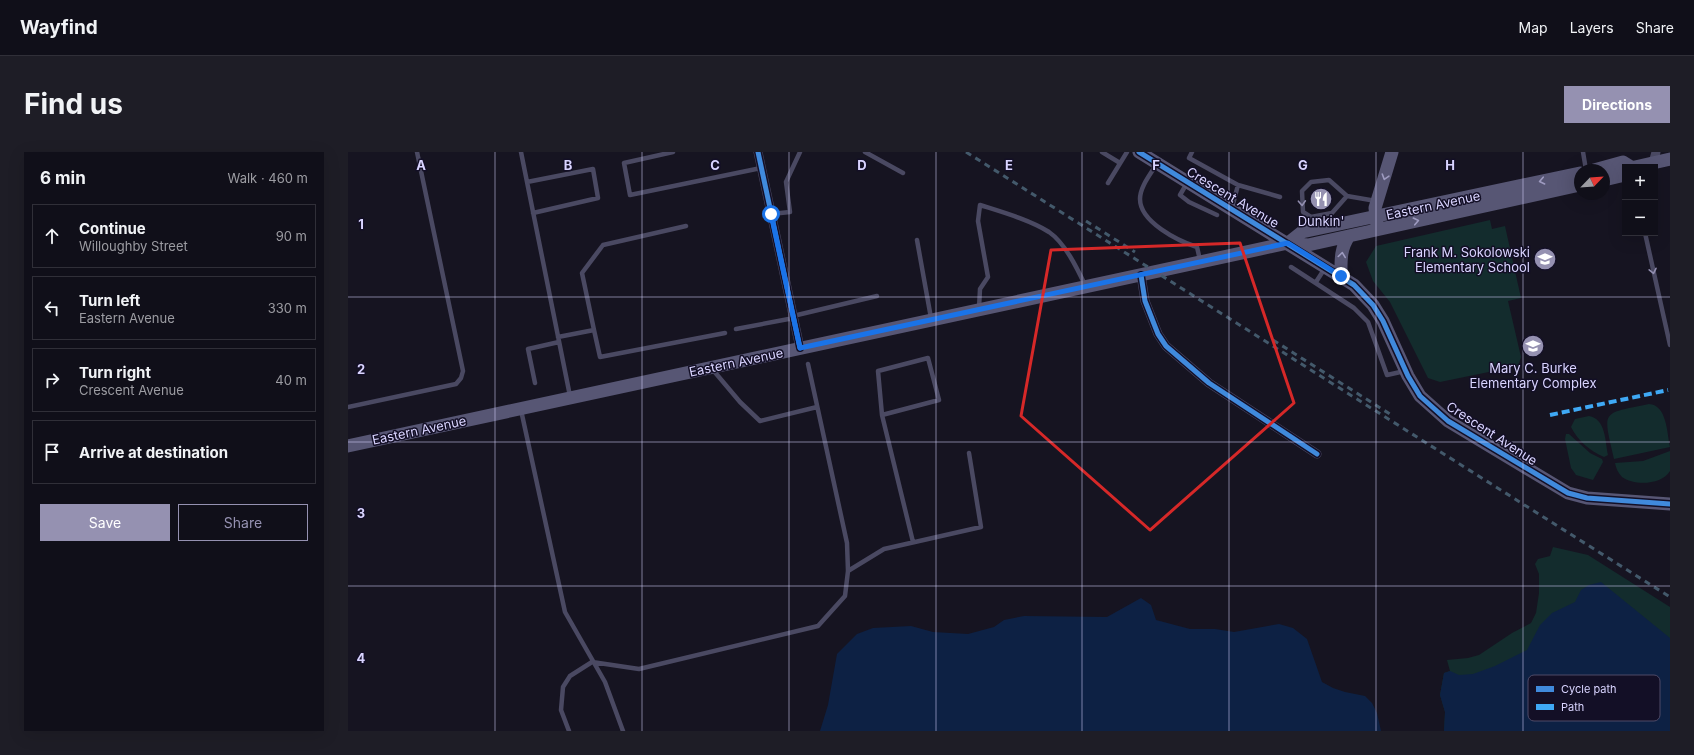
<!DOCTYPE html>
<html lang="en">
<head>
<meta charset="utf-8">
<style>
	body { margin:0; font-family:Inter,sans-serif; background:#1e1d26; color:#f1f3f6 }
	.controls { position:absolute; right:12px; top:12px; display:grid; overflow:hidden; border-radius:0px; box-shadow:0 4px 16px #0002 }
	.controls button { width:36px; height:36px; display:grid; place-items:center; padding:0; border:0; border-bottom:1px solid #302f38; background:#100f19; color:#f1f3f6; font:20px sans-serif }
	.compass { position:absolute; left:1226px; top:12px; width:36px; height:36px; border-radius:50%; background:#100f19; box-shadow:0 4px 16px #0002; rotate:65deg }
	.stop { position:absolute; width:12px; height:12px; margin:-9px; border:3px solid #1a73e8; border-radius:50%; background:#fff }
	.stop.end { background:#1a73e8; border-color:#fff; box-shadow:0 1px 4px #0008 }
	.list { margin:0; padding:0; list-style:none }
	h2 { display:flex; justify-content:space-between; align-items:center; height:52px; margin:0; padding:0 16px; font-size:17px }
	h2 small { font-size:13px; font-weight:400; color:#9c9ca2 }
	.list li { display:grid; grid-template-columns:26px 1fr auto; gap:12px; align-items:center; box-sizing:border-box; height:64px; margin:0 8px 8px; padding:0 8px; border:1px solid #302f38; border-radius:0px }
	.list b { display:block; font-size:15px; white-space:nowrap }
	.list p { margin:0; font-size:13px; white-space:nowrap; color:#9c9ca2 }
	.list em { font-size:13px; font-style:normal; color:#9c9ca2 }
	.actions { display:flex; gap:8px; padding:12px 16px }
	.actions a { flex:1; padding:9px 0; border:1px solid #9591b1; border-radius:0px; text-align:center; font-size:14px; color:#9591b1 }
	.actions .main { background:#9591b1; color:#fff }
	.icon { flex:none; width:22px; height:22px; fill:none; stroke:currentColor; stroke-width:2; stroke-linecap:round; stroke-linejoin:round }
	.map { position:relative; flex:none; width:1322px; height:579px; overflow:hidden; border-radius:0px }
	header { display:flex; align-items:center; gap:24px; box-sizing:border-box; height:56px; padding:0 20px; background:#100f19; border-bottom:1px solid #302f38 }
	header strong { font-size:19px }
	nav { display:flex; gap:22px; margin-inline-start:auto; font-size:14px }
	.intro { display:flex; align-items:center; justify-content:space-between; box-sizing:border-box; height:96px; padding:0 24px }
	h1 { margin:0; font-size:28px }
	.button { padding:10px 18px; border-radius:0px; background:#9591b1; color:#fff; font-size:14px; font-weight:700 }
	main { display:flex; gap:24px; padding:0 24px }
	aside { flex:1; background:#100f19; border-radius:0px; box-shadow:0 4px 16px #0002 }
	.map>svg:first-child { display:block }
</style>
</head>
<body>
<header>
<strong>Wayfind</strong>
<nav><a>Map</a><a>Layers</a><a>Share</a></nav>
</header>
<div class="intro"><h1>Find us</h1><a class="button">Directions</a></div>
<main>
<aside>
<h2>6 min<small>Walk · 460 m</small></h2>
<ul class="list">
<li><svg class="icon" aria-label="ahead" viewBox="0 0 24 24"><path d="M12 20V5M6 11l6-6 6 6"/></svg><div><b>Continue</b><p>Willoughby Street</p></div><em>90 m</em></li>
<li><svg class="icon" aria-label="left" viewBox="0 0 24 24"><path d="M17 20v-9H6M10 6l-5 5 5 5"/></svg><div><b>Turn left</b><p>Eastern Avenue</p></div><em>330 m</em></li>
<li><svg class="icon" aria-label="right" viewBox="0 0 24 24"><path d="M7 20v-9h11M14 6l5 5-5 5"/></svg><div><b>Turn right</b><p>Crescent Avenue</p></div><em>40 m</em></li>
<li><svg class="icon" aria-label="arrive" viewBox="0 0 24 24"><path d="M6 21V4h12l-3 4 3 4H6"/></svg><div><b>Arrive at destination</b></div></li>
</ul>
<div class="actions"><a class="main">Save</a><a>Share</a></div>
</aside>
<div class="map">
<svg width="1322" height="579" viewBox="0 0 1322 579">
	<rect width="100%" height="100%" fill="#161421"/>
	<path fill="#132c2d" d="M1142 68 1144 77 1157 74 1173 146 1160 149 1173 205 1170 214 1092 230 1080 226 1042 150 1025 129 1018 110 1028 94Z
		M1301 252C1319 253 1319 281 1322 295L1266 307C1255 258 1252 262 1301 252Z
		M1241 264C1258 267 1257 289 1260 303L1256 305C1242 299 1230 289 1223 275L1227 267Z
		M1218 282H1221L1242 301 1254 307 1255 310 1245 328 1228 323 1226 320 1223 316 1217 287Z
		M1322 299V319C1314 333 1286 334 1274 325 1270 321 1268 316 1267 311L1295 309Z
		M1205 395 1240 403 1322 455V579H1096L1097 560 1092 543 1096 521 1102 519 1099 508 1120 506 1131 503 1164 481 1183 471 1188 461 1191 441V422L1187 412 1190 407 1202 404Z"/>
	<path fill="#0d2144" d="M1253 430 1322 486V579H1096L1097 560 1092 543 1096 521 1102 519 1111 523 1125 522 1147 514 1179 498 1192 473 1204 461 1227 450 1233 438 1241 433Z
		M793 446 803 453 808 468 842 477H867L886 480 931 472 945 476 959 487 974 530 985 536 997 540 1017 544 1024 551 1029 561 1033 579H472L480 553 489 502 509 482 525 476 563 474 585 480 620 482 646 475 656 468 676 464 759 465Z"/>
	<g fill="none" stroke-linecap="round" stroke-linejoin="round">
		<path stroke="#4a4962" stroke-width="4.5" d="M173 0 222 244
			M325 0 276 11 282 43 413 16
			M517 0 555 21
			M754 0 772 11
			M844 0 841 6 890 33
			M1235 0 1238 18
			M808 13C802 23 792 35 792 47 792 70 830 89 849 95L852 108
			M179 30 245 17 250 46 185 61
			M760 31 779 0
			M839 31 832 43 841 50 869 63
			M999 44 984 61 963 65 955 60 954 39 963 30 981 28 999 44 1028 49
			M884 56 890 33 932 45
			M423 62 442 60 438 30 452 0
			M1297 81 1322 193
			M569 88 583 166
			M943 115 1006 156 1020 170 1039 223 1057 219
			M968 130 977 116
			M631 156 632 137 640 125 630 69 632 53C654 60 682 68 701 80 717 91 729 116 737 133
			M445 164 529 144
			M388 177 446 166
			M246 178 234 121 255 93 338 74
			M210 185 246 178 252 205 377 181
			M365 218 392 250 412 269 469 255
			M187 231 180 197 211 190
			M0 255 108 232 113 226 115 219 69 0
			M173 258 217 460 257 530 275 579
			M534 263 530 219 580 206 591 248 534 263 565 390
			M500 419 536 397 633 375 621 301
			M221 579 213 558 215 535 222 524 244 510 291 517 470 474 497 444 500 419 499 391 460 212"/>
		<path stroke="#4a4962" stroke-width="9" d="M410 0 452 196
			M1305 11 1308 0
			M793 123 797 149 810 182 818 194 861 231 969 302"/>
		<path stroke="#575674" stroke-width="13" d="M791 0 1006 133 1025 153 1035 169 1060 224 1072 244 1100 269 1220 341 1239 346 1322 352
			M1287 15 1322 7
			M1246 18 1275 10 1283 15
			M1256 28 1277 23
			M1029 73 1027 56 1044 0
			M940 91 954 80 1232 21
			M993 124C993 109 992 97 1001 84
			M0 294 940 91 960 93 1232 33"/>
		<path stroke="#43596b" stroke-width="3" stroke-dasharray="6 5" stroke-linecap="butt" d="M618 0 1322 445
			M738 69 787 100
			M925 188 1045 264"/>
		<path stroke="#3fa9f5" stroke-width="4" stroke-dasharray="8 4" stroke-linecap="butt" d="M1202 263 1320 238"/>
		<g stroke="#130f26" stroke-width="8">
			<path id="cycleway" d="M410 0 452 196
				M791 0 1006 133 1025 153 1035 169 1060 224 1072 244 1100 269 1220 341 1239 346 1322 352
				M793 123 797 149 810 182 818 194 861 231 969 302"/>
		</g>
		<use href="#cycleway" stroke="#408adc" stroke-width="5"/>
	</g>
	<defs><path id="oneway-chevron" d="M-2-3.5L2.5 0L-2 3.5" fill="none" stroke-width="1.6" stroke-linecap="round" stroke-linejoin="round"/></defs>
	<g stroke="#9e9bc0">
		<use href="#oneway-chevron" transform="translate(1037 25) rotate(107)"/>
		<use href="#oneway-chevron" transform="translate(1194 29) rotate(168)"/>
		<use href="#oneway-chevron" transform="translate(1068 69) rotate(-12)"/>
		<use href="#oneway-chevron" transform="translate(994 103) rotate(-82)"/>
	</g>
	<g stroke="#928eb0">
		<use href="#oneway-chevron" transform="translate(954 51) rotate(87)"/>
		<use href="#oneway-chevron" transform="translate(1305 119) rotate(78)"/>
	</g>
	<g fill="none" stroke-linecap="round" stroke-linejoin="round">
		<path stroke="#1a73e8" stroke-width="5" d="M423 62 452 196 940 91 993 124"/>
	</g>
	<path fill="none" stroke="#d62828" stroke-width="3" stroke-linejoin="round" d="M892 91 946 251 802 378 673 264 703 98Z"/>
	<path fill="none" stroke="#d9d4ff" stroke-width="1" stroke-opacity="0.55" d="M147 0V579M294 0V579M441 0V579M588 0V579M734 0V579M881 0V579M1028 0V579M1175 0V579M0 145H1322M0 290H1322M0 434H1322"/>
	<defs>
		<g id="restaurant-disc" transform="scale(1.15)"><circle r="9.5" fill="#9591b1" stroke="#130f26"/><path d="M-5-6h1v4h1v-4h1v4h1v-4h1v5L-1.5 .5V6h-2V.5L-5-1ZM5-6V6H3V1.5H1.5Q1.5-4 5-6Z" fill="#fff"/></g>
		<g id="school-disc" transform="scale(1.15)"><circle r="9.5" fill="#9591b1" stroke="#130f26"/><path d="M0-5L7-2L0 1L-7-2ZM-4 1L0 2.5L4 1V4Q0 6-4 4Z" fill="#fff"/></g>
	</defs>
	<g fill-rule="evenodd">
		<use href="#restaurant-disc" x="973" y="47"/>
		<use href="#school-disc" x="1197" y="107"/>
		<use href="#school-disc" x="1185" y="194"/>
	</g>
	<g text-anchor="middle" stroke-width="3" stroke-linejoin="round" paint-order="stroke">
		<g font-size="13" fill="#d9d4ff" stroke="#130f26">
			<text transform="translate(885 45) rotate(31)" y="5">Crescent Avenue</text>
			<text transform="translate(1085 53) rotate(-12)" y="5">Eastern Avenue</text>
			<text transform="translate(388 210) rotate(-12)" y="5">Eastern Avenue</text>
			<text transform="translate(71 278) rotate(-12)" y="5">Eastern Avenue</text>
			<text transform="translate(1144 281) rotate(33)" y="5">Crescent Avenue</text>
		</g>
		<g font-size="13" fill="#d9d4ff" stroke="#130f26">
			<text x="973" y="74">Dunkin'</text>
			<text x="1182" y="105" text-anchor="end">Frank M. Sokolowski<tspan x="1182" dy="15">Elementary School</tspan></text>
			<text x="1185" y="221">Mary C. Burke<tspan x="1185" dy="15">Elementary Complex</tspan></text>
		</g>
	</g>
	<rect x="1180" y="523" width="132" height="46" rx="6" fill="#130f26" stroke="#4e4a67" stroke-width="1"/>
	<rect x="1188" y="534" width="18" height="6" fill="#408adc"/>
	<rect x="1188" y="552" width="18" height="6" fill="#3fa9f5"/>
	<g font-size="11" fill="#d9d4ff">
		<text x="1213" y="541">Cycle path</text>
		<text x="1213" y="559">Path</text>
	</g>
	<g font-size="13" text-anchor="middle" font-weight="bold" fill="#d9d4ff" stroke="#130f26" stroke-width="3" stroke-linejoin="round" paint-order="stroke">
		<text x="73" y="18">A</text>
		<text x="220" y="18">B</text>
		<text x="367" y="18">C</text>
		<text x="514" y="18">D</text>
		<text x="661" y="18">E</text>
		<text x="808" y="18">F</text>
		<text x="955" y="18">G</text>
		<text x="1102" y="18">H</text>
		<text x="13" y="77">1</text>
		<text x="13" y="222">2</text>
		<text x="13" y="366">3</text>
		<text x="13" y="511">4</text>
	</g>
</svg>
<div class="controls">
<button>+</button>
<button>−</button>
</div>
<svg class="compass" viewBox="-18 -18 36 36"><path d="M0-13l5 13h-10z" fill="#e53935"/><path d="M0 13l5-13h-10z" fill="#9c9ca2"/></svg>
<div class="stop" style="left:423px;top:62px"></div>
<div class="stop end" style="left:993px;top:124px"></div>
</div>
</main>
</body>
</html>
